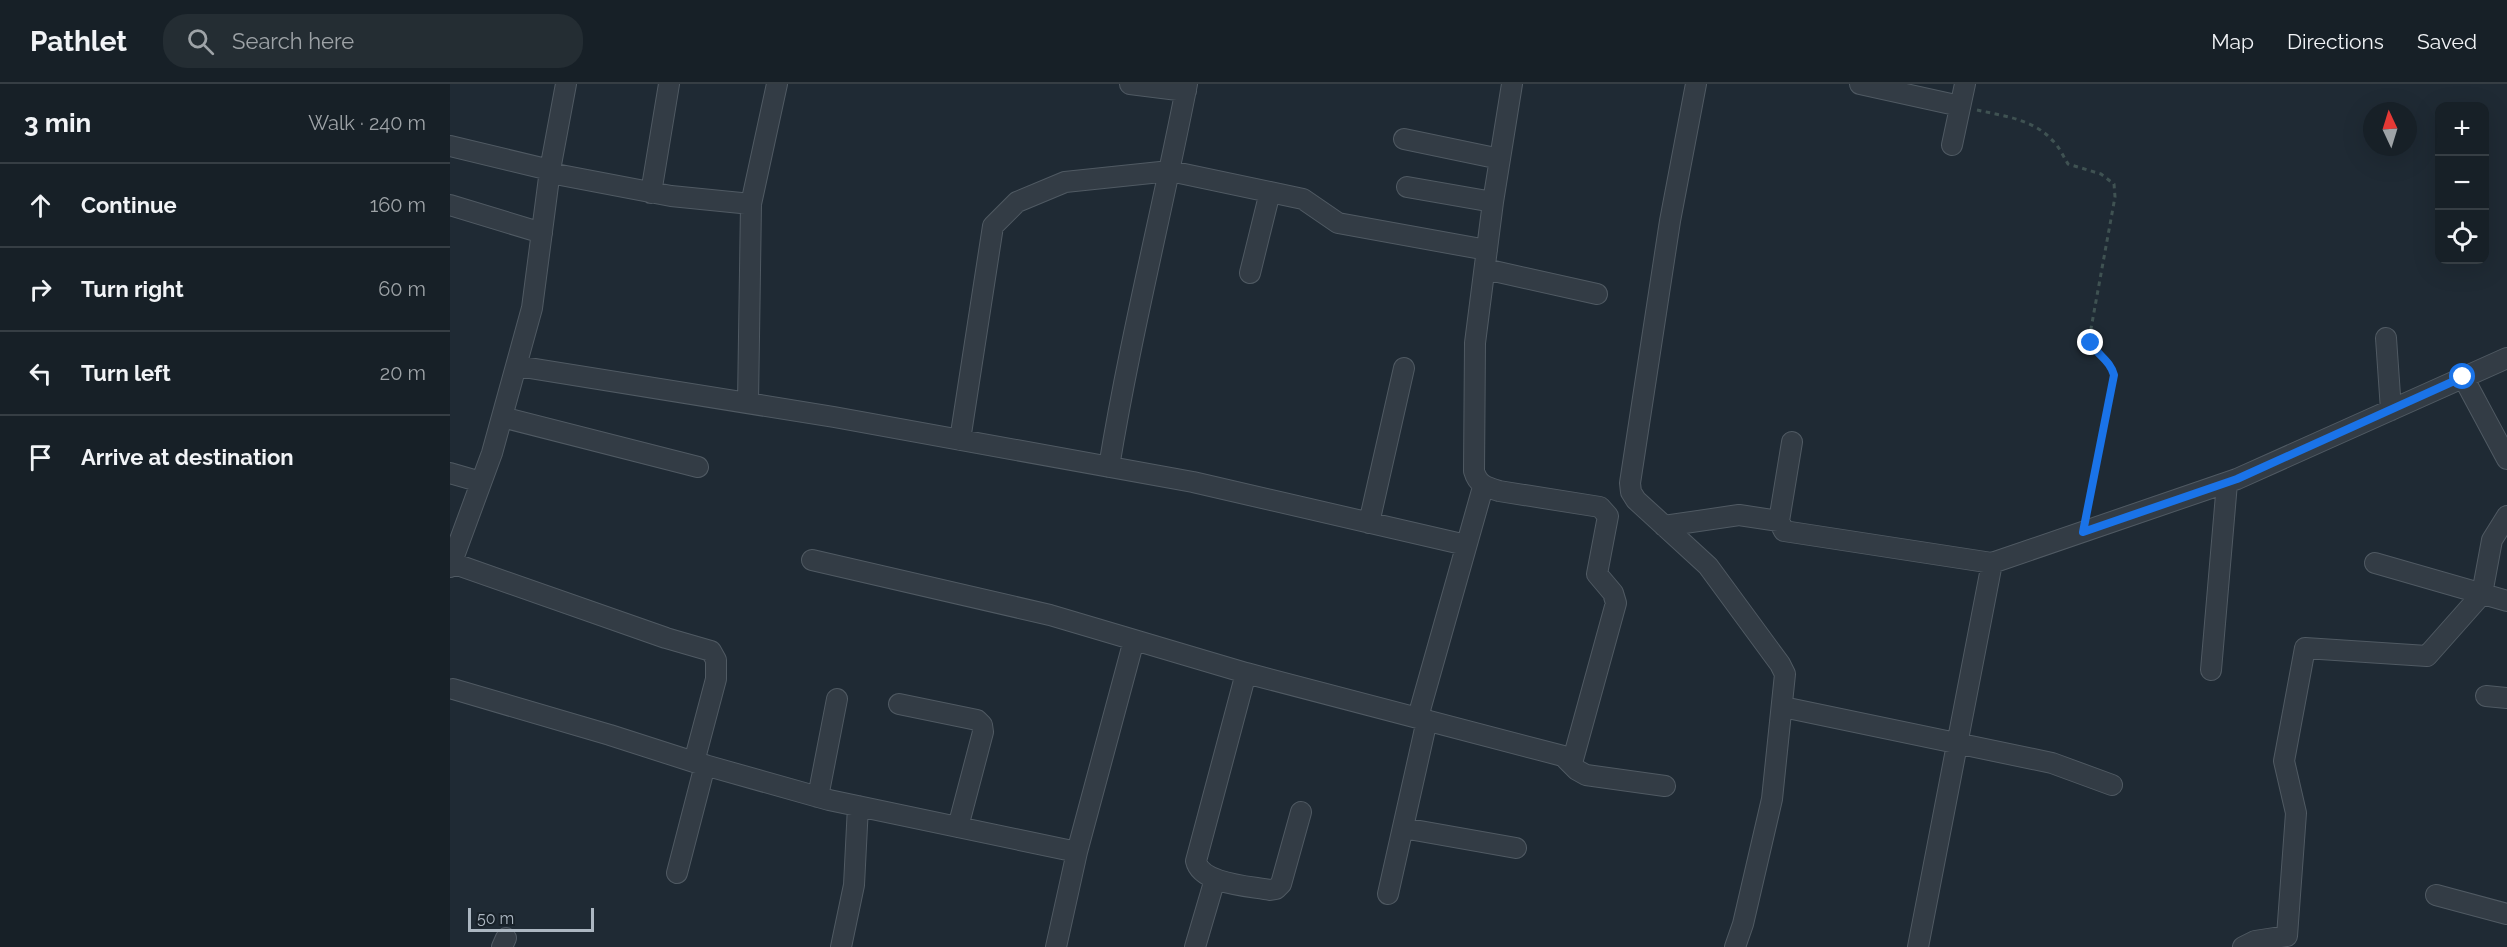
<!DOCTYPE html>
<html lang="en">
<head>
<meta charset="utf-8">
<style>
	body { margin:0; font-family:Raleway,sans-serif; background:#242d33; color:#f1f3f6 }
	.controls { position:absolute; right:18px; top:18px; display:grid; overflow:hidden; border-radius:12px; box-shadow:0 6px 24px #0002 }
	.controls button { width:54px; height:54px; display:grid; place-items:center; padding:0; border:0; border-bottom:2px solid #363e44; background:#172027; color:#f1f3f6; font:30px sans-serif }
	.compass { position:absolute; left:1913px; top:18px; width:54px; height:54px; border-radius:50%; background:#172027; box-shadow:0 6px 24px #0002; rotate:356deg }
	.scale { position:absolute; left:18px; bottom:15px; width:126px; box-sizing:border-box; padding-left:6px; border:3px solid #acb7c2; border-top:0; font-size:16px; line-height:21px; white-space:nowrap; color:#acb7c2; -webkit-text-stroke:4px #182129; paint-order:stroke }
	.stop { position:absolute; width:18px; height:18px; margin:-14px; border:4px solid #1a73e8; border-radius:50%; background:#fff }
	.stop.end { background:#1a73e8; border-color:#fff; box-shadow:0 2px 6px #0008 }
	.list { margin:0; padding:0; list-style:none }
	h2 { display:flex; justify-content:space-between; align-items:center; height:78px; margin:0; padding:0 24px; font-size:26px }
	h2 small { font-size:20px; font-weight:400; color:#9ea3a7 }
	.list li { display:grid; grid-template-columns:39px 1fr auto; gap:18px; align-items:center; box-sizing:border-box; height:84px; padding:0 24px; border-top:2px solid #363e44 }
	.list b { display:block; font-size:22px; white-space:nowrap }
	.list em { font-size:20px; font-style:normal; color:#9ea3a7 }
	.icon { flex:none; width:33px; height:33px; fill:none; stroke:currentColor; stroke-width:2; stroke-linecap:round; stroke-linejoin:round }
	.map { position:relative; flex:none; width:2057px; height:863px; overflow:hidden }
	header { display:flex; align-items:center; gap:36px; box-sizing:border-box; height:84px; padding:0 30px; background:#172027; border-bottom:2px solid #363e44 }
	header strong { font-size:28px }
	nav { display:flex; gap:33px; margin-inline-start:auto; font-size:21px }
	.search { width:420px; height:54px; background:#242d33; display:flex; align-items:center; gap:15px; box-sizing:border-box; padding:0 21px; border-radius:24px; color:#9ea3a7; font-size:22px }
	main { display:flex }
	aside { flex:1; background:#172027 }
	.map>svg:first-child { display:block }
</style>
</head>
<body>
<header>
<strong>Pathlet</strong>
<div class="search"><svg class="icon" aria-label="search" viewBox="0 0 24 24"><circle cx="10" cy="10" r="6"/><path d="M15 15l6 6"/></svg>Search here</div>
<nav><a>Map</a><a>Directions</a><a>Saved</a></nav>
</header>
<main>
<aside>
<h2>3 min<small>Walk · 240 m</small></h2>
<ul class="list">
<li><svg class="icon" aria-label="ahead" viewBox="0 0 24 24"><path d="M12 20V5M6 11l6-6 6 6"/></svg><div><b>Continue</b></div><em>160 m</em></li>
<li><svg class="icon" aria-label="right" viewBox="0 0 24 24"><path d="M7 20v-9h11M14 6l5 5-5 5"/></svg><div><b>Turn right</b></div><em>60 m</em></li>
<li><svg class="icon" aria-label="left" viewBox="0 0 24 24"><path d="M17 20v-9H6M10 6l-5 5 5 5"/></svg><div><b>Turn left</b></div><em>20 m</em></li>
<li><svg class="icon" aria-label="arrive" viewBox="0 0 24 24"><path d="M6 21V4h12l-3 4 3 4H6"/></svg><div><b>Arrive at destination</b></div></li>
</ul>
</aside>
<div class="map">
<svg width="2057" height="863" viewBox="0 0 2057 863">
	<rect width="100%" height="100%" fill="#1f2a34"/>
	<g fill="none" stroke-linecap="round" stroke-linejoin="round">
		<g stroke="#505a63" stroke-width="22">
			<path id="minor" d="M680 0 736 7
				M1062 0 1043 118 1025 259 1024 387C1028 401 1036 403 1049 407L1150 423 1158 432 1147 490 1163 509 1166 519 1122 679
				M1246 0 1220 137 1180 399 1181 408 1186 416 1258 482 1330 580 1335 590 1322 715 1293 840 1285 863
				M1410 0 1510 22
				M954 55 1050 75
				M1502 61 1515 0
				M0 62 100 86
				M100 89 221 112 301 120
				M957 103 1043 118
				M201 109 219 0
				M0 121 92 149
				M1035 185 1147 210
				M800 189 820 108
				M1936 254 1941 326
				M67 282 384 333 743 398 1016 461
				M2013 293 2057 375
				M298 319 301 120 327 0
				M52 333 248 383
				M510 356 543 142 567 118 615 98 720 87 853 115 888 139 1037 166
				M1342 358 1329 437 1334 447 1542 479 1787 395 2057 274
				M659 383C680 254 712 128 737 0
				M0 389 31 398
				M919 439 954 284
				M1214 442 1289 431 1329 437
				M362 476 600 531 796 589 1113 672 1127 686 1136 691 1215 702
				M2 479 216 554 261 567 266 576V595L244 678 160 651 3 605
				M1925 479 2057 517
				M0 483 42 369 82 224 100 86 116 0
				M1761 586 1777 399
				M796 589 746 777C751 800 799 802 820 806L826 805 831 800 851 728
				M2036 612 2057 614
				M449 620 527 636 532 641 533 648 508 743
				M1333 623 1602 679 1662 701
				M968 633 1033 403
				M244 678 379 716 627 768
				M368 713 387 615
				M953 744 1066 764
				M227 789 255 681
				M938 810 977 636
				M1986 811 2057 830
				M52 863 56 854
				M391 863 404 801 408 722
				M606 863 627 768 684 556
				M745 863 765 795
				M1468 863 1542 479
				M1793 863 1805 857 1837 852 1846 729 1834 677 1855 564 1977 572 2032 510 2042 456 2057 432"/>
		</g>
		<path stroke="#3f5252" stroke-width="3" stroke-dasharray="4.5 4.5" stroke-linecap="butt" d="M1527 26C1553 32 1583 35 1602 56 1609 62 1613 72 1618 80L1651 90 1664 100 1665 113 1640 250C1642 269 1660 273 1664 291L1638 426"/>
		<use href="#minor" stroke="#333c45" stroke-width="20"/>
	</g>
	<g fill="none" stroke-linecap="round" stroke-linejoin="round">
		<path stroke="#1a73e8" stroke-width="8" d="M1641 259C1648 272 1660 276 1664 291L1633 448 1787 395 2013 293"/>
	</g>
</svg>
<div class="controls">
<button>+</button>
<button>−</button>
<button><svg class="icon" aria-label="locate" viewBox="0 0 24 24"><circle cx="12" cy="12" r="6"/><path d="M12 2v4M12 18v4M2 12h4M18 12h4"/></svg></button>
</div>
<svg class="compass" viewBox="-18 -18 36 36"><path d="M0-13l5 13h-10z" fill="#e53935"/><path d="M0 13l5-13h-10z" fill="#9ea3a7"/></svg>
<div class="scale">50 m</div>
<div class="stop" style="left:2013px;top:293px"></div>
<div class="stop end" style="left:1641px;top:259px"></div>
</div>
</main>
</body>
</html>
